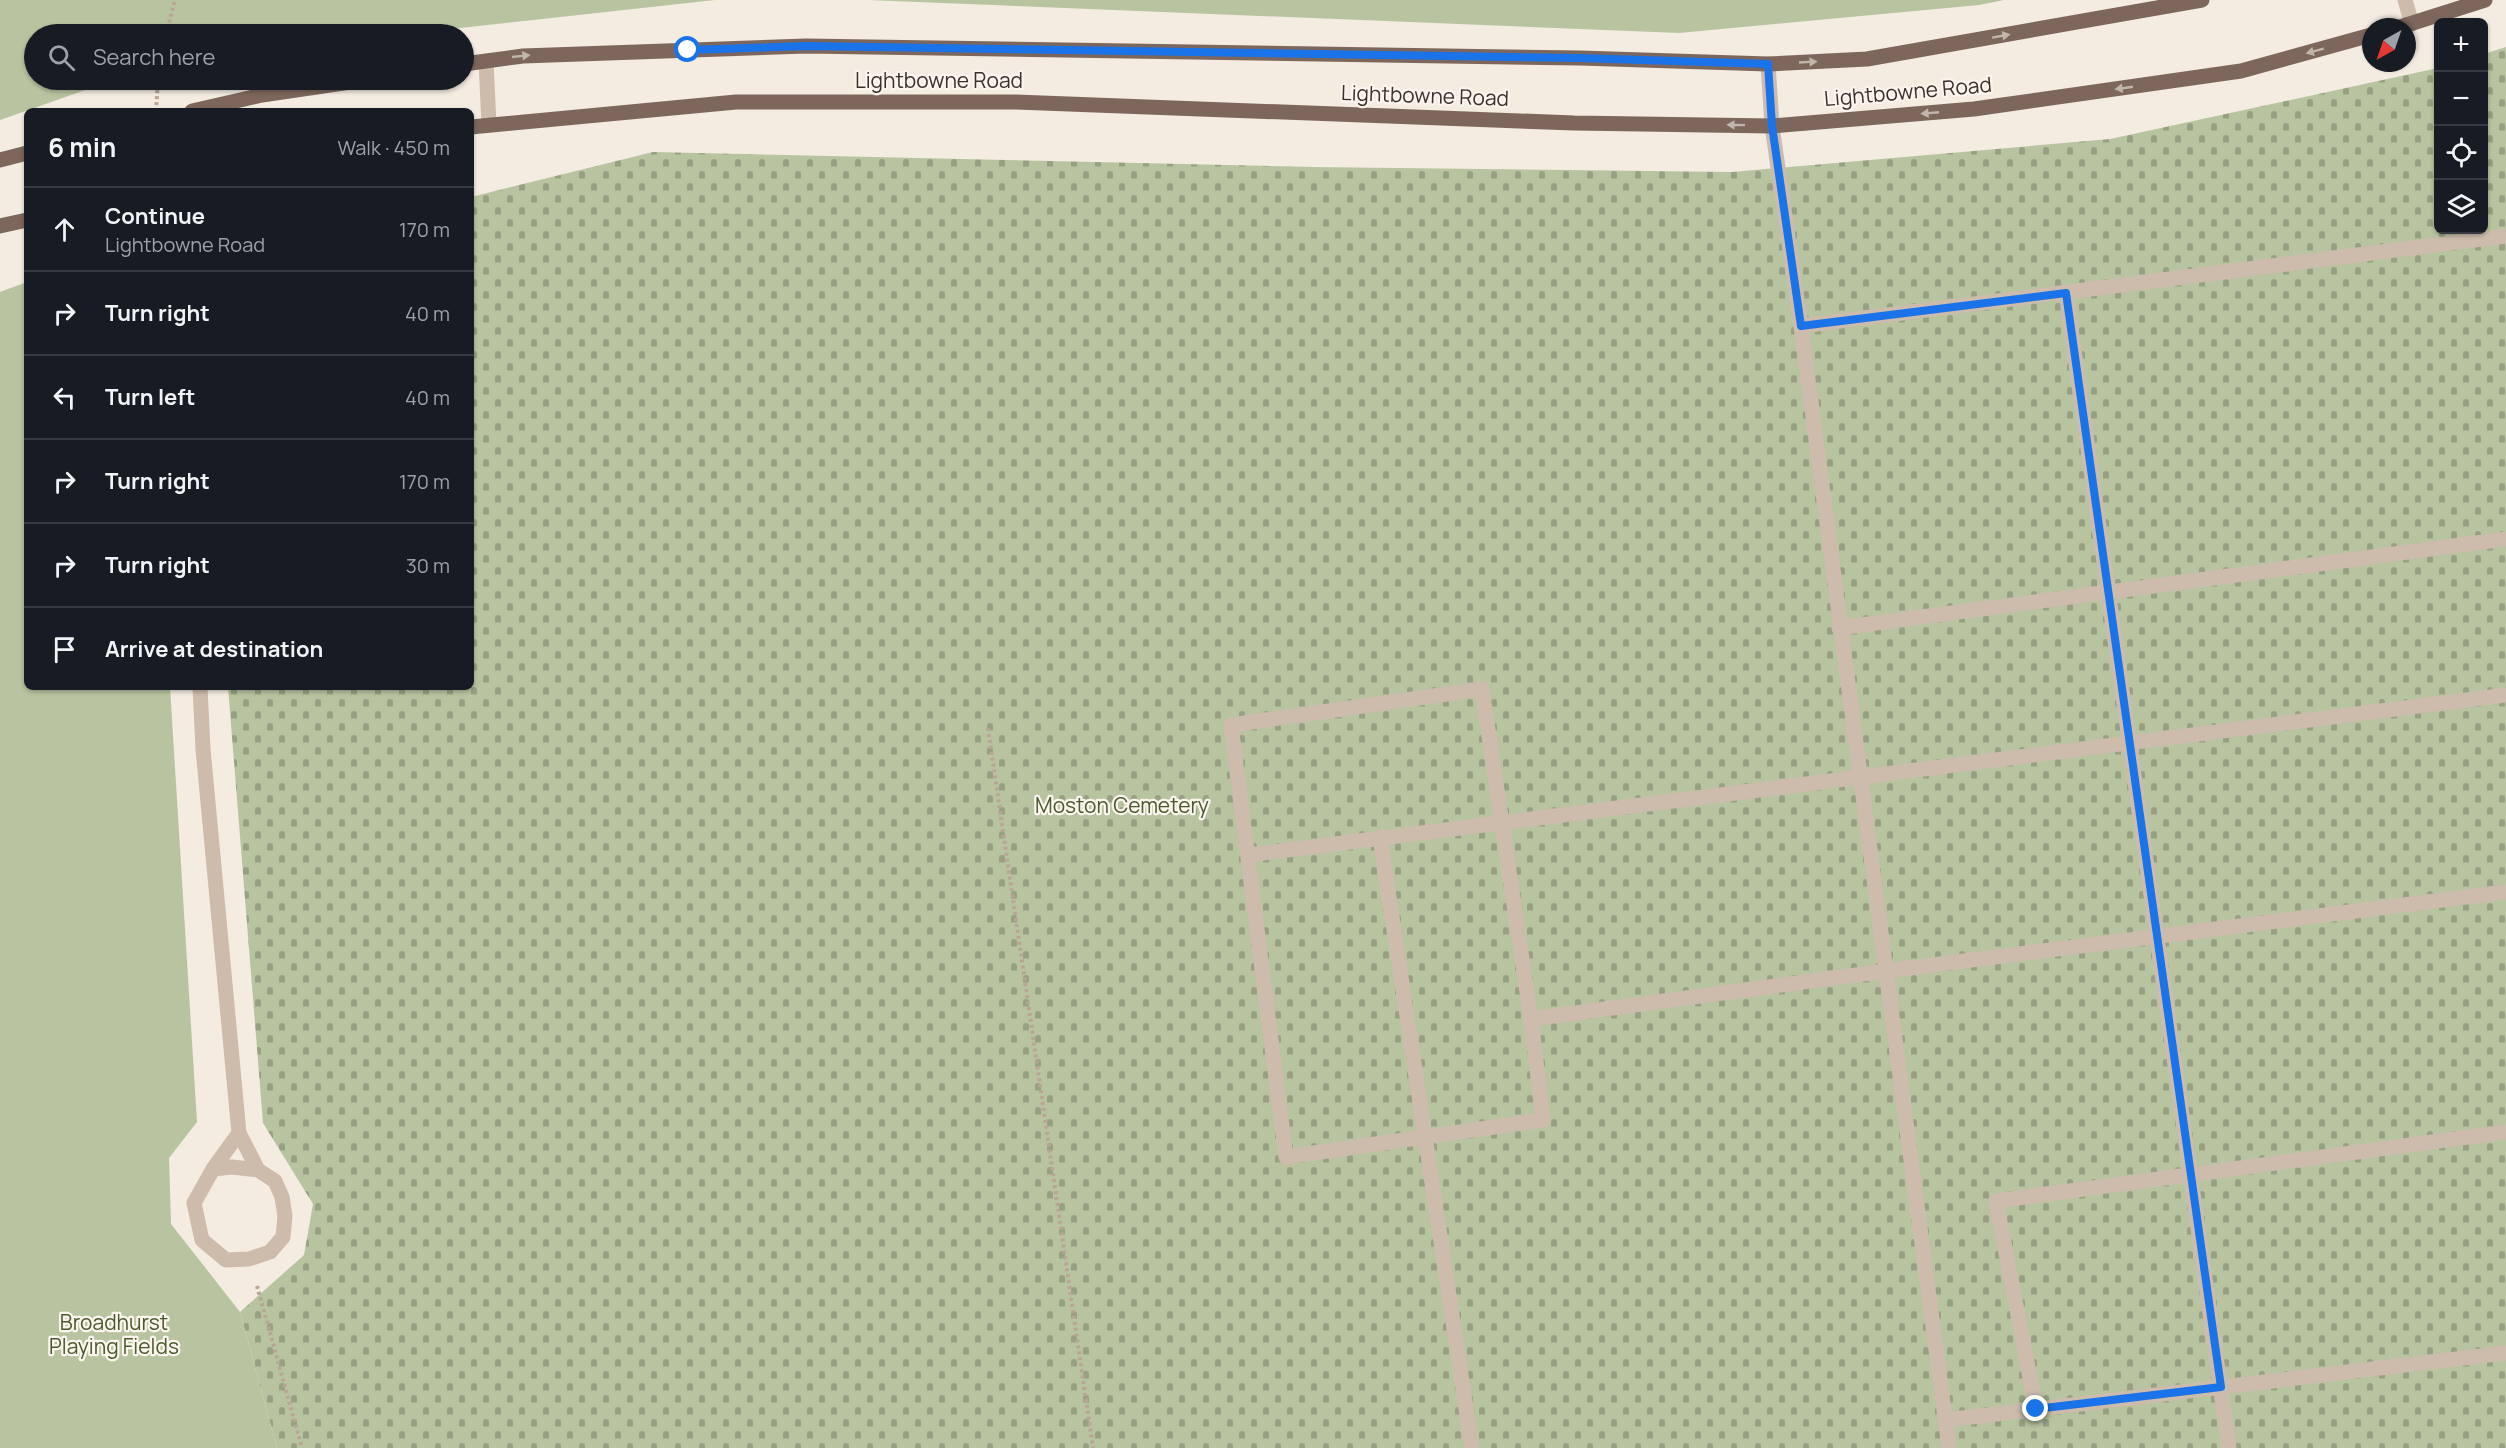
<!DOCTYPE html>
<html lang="en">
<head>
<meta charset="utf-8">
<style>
	body { margin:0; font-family:Manrope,sans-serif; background:#242831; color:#f1f3f6 }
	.controls { position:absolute; right:18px; top:18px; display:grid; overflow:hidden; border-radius:9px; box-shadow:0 2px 4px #0004 }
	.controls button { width:54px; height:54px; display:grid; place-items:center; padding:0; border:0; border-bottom:2px solid #363941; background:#171b24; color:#f1f3f6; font:30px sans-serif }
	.compass { position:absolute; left:2362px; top:18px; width:54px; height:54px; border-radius:50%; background:#171b24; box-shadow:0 2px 4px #0004; rotate:220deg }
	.stop { position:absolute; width:18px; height:18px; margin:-14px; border:4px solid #1a73e8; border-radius:50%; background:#fff }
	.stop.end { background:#1a73e8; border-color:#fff; box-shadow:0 2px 6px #0008 }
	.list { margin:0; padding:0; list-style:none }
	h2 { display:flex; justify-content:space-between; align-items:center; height:78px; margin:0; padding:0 24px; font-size:26px }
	h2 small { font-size:20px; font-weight:400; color:#9ea1a6 }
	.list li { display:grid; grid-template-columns:39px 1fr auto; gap:18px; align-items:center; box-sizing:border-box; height:84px; padding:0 24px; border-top:2px solid #363941 }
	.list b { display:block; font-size:22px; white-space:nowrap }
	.list p { margin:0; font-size:20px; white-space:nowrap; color:#9ea1a6 }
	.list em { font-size:20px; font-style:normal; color:#9ea1a6 }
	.icon { flex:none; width:33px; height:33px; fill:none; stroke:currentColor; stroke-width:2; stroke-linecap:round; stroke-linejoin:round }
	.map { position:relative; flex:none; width:2506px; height:1448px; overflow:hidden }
	.search { position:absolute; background:#171b24; box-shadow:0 2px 4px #0004; left:24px; top:24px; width:450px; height:66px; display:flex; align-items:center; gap:15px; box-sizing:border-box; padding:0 21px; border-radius:33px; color:#9ea1a6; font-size:22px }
	.panel { position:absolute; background:#171b24; box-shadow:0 2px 4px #0004; left:24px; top:108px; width:450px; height:582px; border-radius:9px }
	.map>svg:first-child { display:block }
</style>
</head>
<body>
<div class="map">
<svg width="2506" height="1448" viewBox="0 0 2506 1448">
	<defs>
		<pattern id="cemetery-stones" width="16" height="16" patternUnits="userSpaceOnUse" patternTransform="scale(1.5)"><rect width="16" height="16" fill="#b8c4a0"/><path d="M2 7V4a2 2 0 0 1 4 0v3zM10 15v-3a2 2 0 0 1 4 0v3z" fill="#97a083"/></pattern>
	</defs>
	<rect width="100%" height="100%" fill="#f4ebe1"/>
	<path fill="url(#cemetery-stones)" d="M2506 47V1448H277L240 1312 304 1255 313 1204 263 1123 228 687H471V197L653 152 1312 167 1732 172 2110 139 2438 68V230H2484V54Z"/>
	<path fill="#b8c4a0" d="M0 0H715L406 34H34V80H114L0 120Z
		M868 0H2004L1979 5 1679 33Z
		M27 282V687H170L197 1122 169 1158 171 1224 240 1312 277 1448H0V292Z"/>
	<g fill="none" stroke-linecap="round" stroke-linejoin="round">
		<path stroke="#b9a596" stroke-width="4" stroke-dasharray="3 3" stroke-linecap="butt" d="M166 34 175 0
			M156 111 158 80
			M988 728 1093 1448
			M257 1286 302 1448"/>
		<path stroke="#cdbbac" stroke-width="15" d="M2405 0 2412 24
			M486 61 489 125
			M1768 64 1772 126 1801 326 1949 1448
			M2066 293 2229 1448
			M1801 326 2506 236
			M1839 628 2506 539
			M200 687 203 749 239 1133 213 1169 194 1203 202 1240 226 1260 249 1259 270 1252 283 1237 285 1216 282 1197 275 1181 258 1170 232 1167 213 1169
			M1482 689 1531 1019 1543 1120 1286 1157 1231 725Z
			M1380 837 1472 1448
			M1248 855 2506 695
			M1531 1019 1885 971 2506 892
			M239 1133 258 1170
			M2036 1409 1996 1201 2506 1132
			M1946 1420 2506 1353"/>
		<path stroke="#7d675c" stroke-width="15" d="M2400 27 2485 0
			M464 64 523 56 806 46 1580 58 1768 64 1867 59 2202 0
			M192 111 262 95 364 80
			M471 127 736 102H1015L1574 123 1772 126 1974 109 2241 71 2371 35
			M0 160 27 153
			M0 226 27 220"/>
	</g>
	<defs><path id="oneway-solid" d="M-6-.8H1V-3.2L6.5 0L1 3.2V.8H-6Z" transform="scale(1.5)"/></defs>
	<g fill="#c2b5ac">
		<use href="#oneway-solid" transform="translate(2001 36) rotate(-10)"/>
		<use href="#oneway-solid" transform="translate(2315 51) rotate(165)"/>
		<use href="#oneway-solid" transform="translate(521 56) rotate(-6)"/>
		<use href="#oneway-solid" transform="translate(1808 62) rotate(-3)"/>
		<use href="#oneway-solid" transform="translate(2124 88) rotate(172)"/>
		<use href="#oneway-solid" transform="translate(1930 113) rotate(175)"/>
		<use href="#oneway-solid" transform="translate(1736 125) rotate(-179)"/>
	</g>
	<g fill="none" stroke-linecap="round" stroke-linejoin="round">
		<path stroke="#1a73e8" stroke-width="8" d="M688 50 806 46 1580 58 1768 64 1772 126 1801 326 2066 293 2221 1387 2036 1409"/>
	</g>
	<g text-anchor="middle" stroke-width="4.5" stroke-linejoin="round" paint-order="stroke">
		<g font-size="21" fill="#3b302b" stroke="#fbf5ee">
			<text x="939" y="88">Lightbowne Road</text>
			<text transform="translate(1908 92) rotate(-5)" y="7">Lightbowne Road</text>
			<text transform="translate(1425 96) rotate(2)" y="7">Lightbowne Road</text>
		</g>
		<g font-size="21" fill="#4a5a2e" stroke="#fbf5ee">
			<text x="1122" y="813">Moston Cemetery</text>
			<text x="114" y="1330">Broadhurst<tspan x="114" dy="24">Playing Fields</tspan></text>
		</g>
	</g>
</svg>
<div class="controls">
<button>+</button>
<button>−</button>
<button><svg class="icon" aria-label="locate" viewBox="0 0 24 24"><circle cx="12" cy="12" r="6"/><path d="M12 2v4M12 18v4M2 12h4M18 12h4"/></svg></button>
<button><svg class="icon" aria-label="layers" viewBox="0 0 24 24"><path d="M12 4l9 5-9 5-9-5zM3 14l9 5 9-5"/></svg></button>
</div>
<svg class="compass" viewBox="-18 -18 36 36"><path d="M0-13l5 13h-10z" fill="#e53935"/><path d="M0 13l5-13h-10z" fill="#9ea1a6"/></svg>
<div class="stop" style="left:688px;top:50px"></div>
<div class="stop end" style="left:2036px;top:1409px"></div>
<div class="search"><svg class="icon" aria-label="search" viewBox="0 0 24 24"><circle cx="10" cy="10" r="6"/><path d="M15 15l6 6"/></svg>Search here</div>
<section class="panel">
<h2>6 min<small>Walk · 450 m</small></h2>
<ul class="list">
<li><svg class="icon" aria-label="ahead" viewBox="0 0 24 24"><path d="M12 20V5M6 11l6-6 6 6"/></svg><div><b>Continue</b><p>Lightbowne Road</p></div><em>170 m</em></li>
<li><svg class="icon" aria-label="right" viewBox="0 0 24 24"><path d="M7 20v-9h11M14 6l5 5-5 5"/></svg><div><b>Turn right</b></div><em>40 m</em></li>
<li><svg class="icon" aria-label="left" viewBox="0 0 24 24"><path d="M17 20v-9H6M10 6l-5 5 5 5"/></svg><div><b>Turn left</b></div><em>40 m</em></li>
<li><svg class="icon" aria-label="right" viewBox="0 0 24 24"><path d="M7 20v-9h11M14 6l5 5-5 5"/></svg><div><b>Turn right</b></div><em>170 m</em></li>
<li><svg class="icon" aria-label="right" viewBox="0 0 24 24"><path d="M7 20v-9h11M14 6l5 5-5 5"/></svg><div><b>Turn right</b></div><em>30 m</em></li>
<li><svg class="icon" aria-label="arrive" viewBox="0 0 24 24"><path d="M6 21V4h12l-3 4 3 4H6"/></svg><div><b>Arrive at destination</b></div></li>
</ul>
</section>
</div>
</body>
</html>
